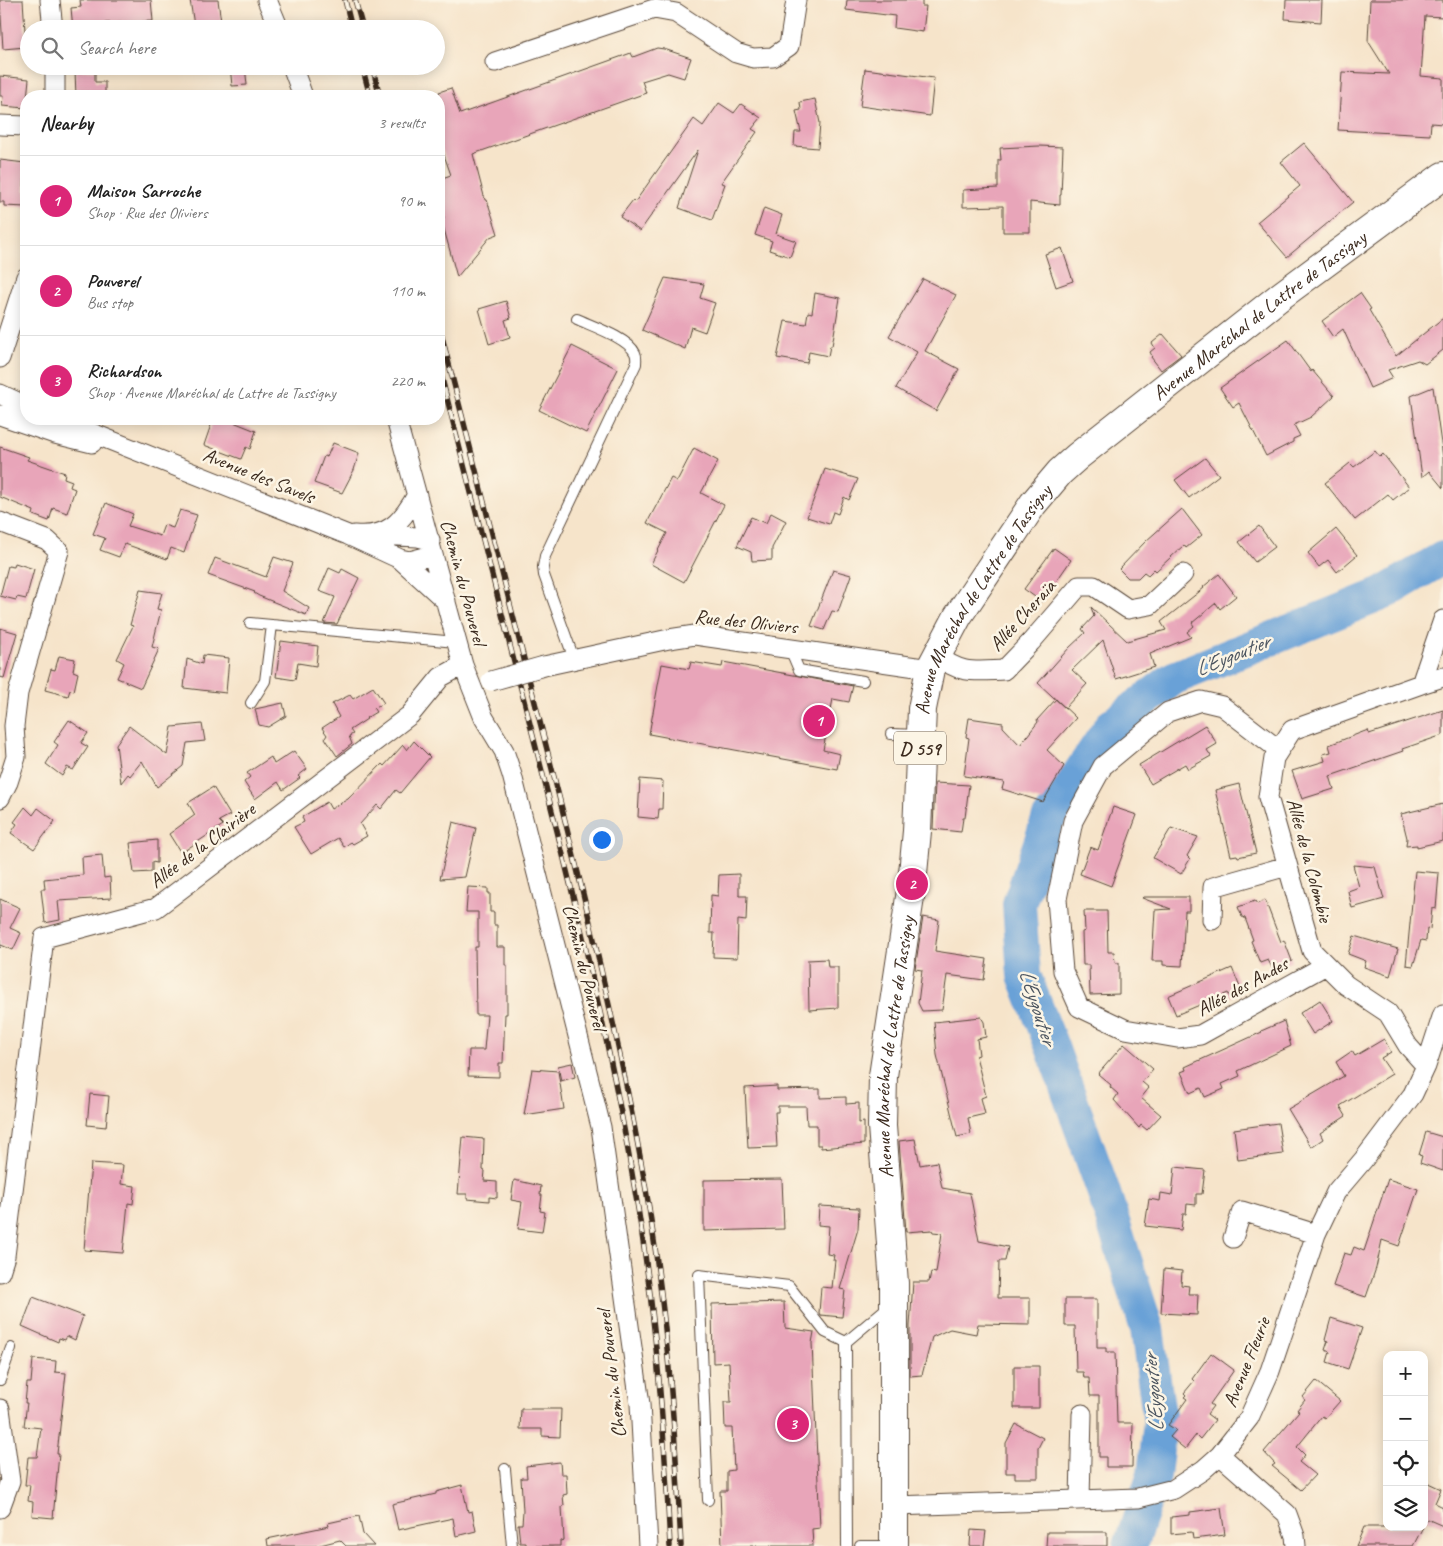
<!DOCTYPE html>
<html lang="en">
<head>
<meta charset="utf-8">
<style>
	body { margin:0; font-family:Caveat,sans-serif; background:#f6f6f6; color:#222 }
	.controls { position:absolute; right:15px; bottom:15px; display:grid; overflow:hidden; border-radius:10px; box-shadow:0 2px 12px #0003 }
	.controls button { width:45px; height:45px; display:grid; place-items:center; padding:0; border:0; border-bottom:1px solid #e0e0e0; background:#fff; color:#222; font:25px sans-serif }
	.you { position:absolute; left:601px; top:839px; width:18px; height:18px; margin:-12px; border:4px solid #fff; border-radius:50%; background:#1a73e8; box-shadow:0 0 0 8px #1a73e833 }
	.badge { display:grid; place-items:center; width:32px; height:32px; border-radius:50%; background:#db2777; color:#fff; font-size:16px; font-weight:700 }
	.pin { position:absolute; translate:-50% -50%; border:2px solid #fff; box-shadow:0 1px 5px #0006 }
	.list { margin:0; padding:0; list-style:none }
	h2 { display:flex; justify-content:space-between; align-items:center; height:65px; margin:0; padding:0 20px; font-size:21px }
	h2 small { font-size:16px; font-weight:400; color:#767676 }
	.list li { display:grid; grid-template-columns:32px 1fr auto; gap:15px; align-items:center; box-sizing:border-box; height:90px; padding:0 20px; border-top:1px solid #e0e0e0 }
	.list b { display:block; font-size:19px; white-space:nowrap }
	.list p { margin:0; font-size:16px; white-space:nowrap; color:#767676 }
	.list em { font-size:16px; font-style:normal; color:#767676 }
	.icon { flex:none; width:28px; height:28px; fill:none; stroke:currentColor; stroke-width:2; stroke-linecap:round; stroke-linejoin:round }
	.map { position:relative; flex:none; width:1443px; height:1546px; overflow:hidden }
	.search { position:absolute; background:#fff; box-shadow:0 2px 12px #0003; left:20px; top:20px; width:425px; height:55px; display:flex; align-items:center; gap:12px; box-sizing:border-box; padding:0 18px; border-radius:28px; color:#767676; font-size:19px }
	.panel { position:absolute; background:#fff; box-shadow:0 2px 12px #0003; left:20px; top:90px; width:425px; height:335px; border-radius:20px }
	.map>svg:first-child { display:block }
</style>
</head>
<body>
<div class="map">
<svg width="1443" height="1546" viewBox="0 0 1443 1546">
	<rect width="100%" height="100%" fill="#fcf5e5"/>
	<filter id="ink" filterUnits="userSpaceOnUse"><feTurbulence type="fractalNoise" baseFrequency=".02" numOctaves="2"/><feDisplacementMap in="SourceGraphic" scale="10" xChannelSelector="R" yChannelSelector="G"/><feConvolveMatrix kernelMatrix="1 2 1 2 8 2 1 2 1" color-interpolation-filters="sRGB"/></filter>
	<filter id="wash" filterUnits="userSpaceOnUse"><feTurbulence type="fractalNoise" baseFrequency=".0096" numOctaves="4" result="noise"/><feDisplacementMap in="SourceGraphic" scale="20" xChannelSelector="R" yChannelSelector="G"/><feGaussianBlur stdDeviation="1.12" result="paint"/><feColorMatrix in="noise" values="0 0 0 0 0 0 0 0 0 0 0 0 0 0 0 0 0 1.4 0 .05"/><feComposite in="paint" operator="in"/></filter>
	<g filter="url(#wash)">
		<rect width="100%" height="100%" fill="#f6e4ca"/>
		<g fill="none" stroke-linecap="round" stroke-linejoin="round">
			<path stroke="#69a1d7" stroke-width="34" d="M1130 1546 1154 1475 1160 1422 1147 1329 1104 1193 1052 1047 1024 975 1019 904 1048 820 1111 726 1174 678 1382 594 1443 558"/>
		</g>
		<g id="blocks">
			<path fill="#e8a5b9" d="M0 0H23L26 47 3 49Z
				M80 0H151L153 21 105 23 106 29H73L71 8 81 7Z
				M190 0H218L221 22 194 25Z
				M847 0H922V6H926L923 32 894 28 895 16 846 10Z
				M1286 0H1322L1321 22 1285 19Z
				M1370 0H1443V17L1425 16 1421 76 1443 78V124L1431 123 1430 135 1338 130 1342 72 1389 74 1368 41Z
				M657 48 664 49 691 58 684 78 668 73 642 81 646 93 473 154 485 200H487L498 234 490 237 457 277 441 218H444L439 195V179L451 175 439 141V92L451 88 460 114 631 53 633 57Z
				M230 66H245L247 85 232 86Z
				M865 69 934 78 930 116 860 106Z
				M95 70V82H105V96H76L75 71Z
				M0 76 29 79 26 108 2 106 3 96H0Z
				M815 99 820 123 818 148 794 146 795 132H801L796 111 801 110 800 102Z
				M719 103 734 113 741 104 761 118 752 129 757 132 721 183 725 184 712 220 679 208 698 150 640 231 620 217 633 200 635 202 694 119 703 126Z
				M1304 143 1353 202 1287 257 1257 222 1300 186 1281 162Z
				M1039 146 1063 147 1061 195H1060V205L1030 202V232H1003V206L963 207V190L998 188V160H1001L1000 148Z
				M0 160 25 163 24 191H26V207L4 206V202H0Z
				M764 208 782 215 776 234 796 241 790 257 769 250 772 241 755 235Z
				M1062 248 1073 281 1056 287 1045 254Z
				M665 278 704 284 700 298 715 303 705 332 691 327 685 349 642 330Z
				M923 279 956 295 925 351 959 369 936 411 896 388 917 352 889 336Z
				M815 293 840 298 832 346H830L828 356 809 352 807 363 777 358 785 321 806 324 808 312 812 313Z
				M1360 293 1371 309 1369 310 1396 356 1443 318V350L1425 364 1418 360 1388 370 1393 378 1370 388 1343 329 1333 337 1322 321Z
				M506 301 511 318 505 320 510 337 489 344 479 309Z
				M1163 334 1181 355 1161 370 1151 357 1152 356 1150 352 1155 348 1152 343Z
				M1288 340 1311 372 1312 370 1334 396 1311 417 1294 425 1300 436 1293 439V442L1266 456 1239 403 1233 407 1220 388Z
				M572 346 618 369 586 433 539 410Z
				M1433 387 1443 458V488L1429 471 1422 477 1411 396Z
				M213 419H226L256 431 250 449 246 447 241 459 204 445Z
				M333 443 359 453 354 470 342 493 314 483 324 456 327 457Z
				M0 447 29 457 27 460 65 473 64 478 72 481 70 487 75 489 67 513 53 508 49 521 33 515 34 511 0 497Z
				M694 448 718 461 701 493 724 505 684 582 651 564 667 533 647 523 671 478 677 481Z
				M1375 451 1380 457 1383 454 1409 487 1393 500 1388 494 1355 520 1325 483 1350 463 1354 467Z
				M1205 458 1219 475 1189 498 1175 480Z
				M825 469 858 479 849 500 844 497 838 514 833 512 829 524 807 517Z
				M106 503 133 514 128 526 160 536 164 525 173 528 180 510 197 515 184 553 171 548 167 559 125 544 119 557 100 550 105 538 93 534Z
				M1182 509 1202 535 1186 548 1184 545 1156 571 1154 569 1148 575 1144 572 1138 578H1128L1119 569 1146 541Z
				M771 513 786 521 772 548V560L752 561 751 552 737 546 751 517 766 523Z
				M1259 526 1275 547 1255 562 1239 542Z
				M1336 529 1357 555 1337 572 1328 560 1319 567 1308 553Z
				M1054 548 1071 560 1042 602 1024 589Z
				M274 557 293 563 282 591 309 608 306 615 259 596 254 593 255 592 208 575 215 558 266 577Z
				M15 563 34 569 26 599 17 597 16 600 0 596 8 566 14 567Z
				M329 568 340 573 342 569 359 578 337 624 324 623 335 597 319 591Z
				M833 570 851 575 838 612 832 611 824 630 811 626Z
				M1219 574 1236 596 1220 609 1216 603 1192 623 1194 626 1187 632 1191 637 1150 654 1154 667 1116 679 1103 640 1072 670 1087 684 1065 708 1038 683 1069 648 1085 633 1082 629 1094 616 1091 607 1127 641 1166 630 1161 622 1204 588 1203 587Z
				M140 590 162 593 157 609 161 610 152 647 159 649 141 688 117 678 124 663 117 659 133 626 130 625Z
				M0 628 17 633 4 678 0 677Z
				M281 641 318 646 316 666 298 663 295 680 276 677Z
				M203 655 229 658 226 693 184 688 187 659 202 664Z
				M59 656 75 659 73 671 78 673 74 691 70 690 68 696 45 690 51 669 55 670Z
				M691 662 722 667 723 662 853 686 849 702 833 699 823 750 840 754 837 769 649 734 662 664 689 669Z
				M373 687 384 703 374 709 376 712 366 718 367 719 350 730 353 734 349 736 352 744 337 756 325 738 327 735 322 728 339 717 332 704 350 695 353 699Z
				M1056 699 1076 718 1047 750 1064 766 1043 802 1002 789 1004 782 964 776 969 738 966 737 969 718 1003 723V727L1020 745 1038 722 1037 720Z
				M283 703 286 716 268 727 259 725 255 709Z
				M1443 710V735L1402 749 1403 751 1330 776 1334 789 1302 799 1292 771 1325 761 1323 754 1331 752 1329 745 1368 730 1369 734Z
				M69 720 88 733 81 743 88 747 73 770 67 767 62 776 46 764 58 745 54 742Z
				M202 724 205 741 187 743 183 766 157 787 142 761 130 776 128 774 121 783 116 744 129 726 167 755 172 727Z
				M1205 725 1217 744 1207 750 1211 756 1188 769 1185 764 1151 784 1139 765Z
				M414 741 430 757 400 793 396 790 381 809 377 805 360 824 367 836 353 844 351 842 344 847 338 838 311 854 294 827 304 822 302 817 327 802 331 809 348 799 382 764 384 766 403 745 407 750Z
				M294 751 307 769 298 776 300 778 283 790 278 782 255 799 244 782 250 777 247 773 271 757 274 764Z
				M640 779 663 781 662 809H659L658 819 638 817Z
				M935 783 969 785 965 818H963L961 832 933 829Z
				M1239 784 1256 853 1238 857 1237 855 1231 856 1215 790Z
				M213 787 230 815 219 821 223 825 181 853 169 834 195 815 188 803Z
				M1443 804V841L1417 847V845L1406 846 1407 838 1401 814Z
				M25 807 33 815 38 808 55 821 34 849 11 833 17 824 14 822Z
				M1113 807 1137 815 1111 886 1080 874 1090 847 1098 850Z
				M453 822 476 828 465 877 440 879Z
				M1171 828 1198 837 1187 856 1190 859 1181 874 1153 858Z
				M157 840V863L152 862V872L134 873 130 843Z
				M102 855 104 878 110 877 111 898 58 901 60 920 45 923 41 889H45L44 879 83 875 82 857Z
				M1353 865 1375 867 1384 899 1352 908 1348 891 1359 887Z
				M1415 871 1439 873 1436 909 1432 908 1430 929 1427 928 1426 941 1421 940 1413 966 1406 965Z
				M739 874V896H747L746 921 738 920 737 958 713 957 714 933H710L711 895 718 896 719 875Z
				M468 887 488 888V893H490V912H494V925H497V947H505V965H507V1014H505L503 1063H499V1077L468 1076 469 1050H484L487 1015H476L475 947H478V912H466Z
				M1143 897H1189V911H1185L1182 966 1163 965V961H1152L1155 910 1171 909 1142 898Z
				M0 899 20 908 10 928 21 933 13 950 1 945 0 948Z
				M1265 900 1281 942 1284 940 1292 961 1273 969 1268 960 1260 963 1251 941 1253 940 1245 918 1242 917 1238 907 1255 901 1257 904Z
				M1084 911H1107L1108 952H1114L1115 963H1119V994L1090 995 1089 965H1083L1082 932 1085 931Z
				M923 917 939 920 935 951 987 959 984 980 947 975 942 1010 922 1011 918 1003 922 970 915 969Z
				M1354 936 1398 949 1390 976 1364 967 1366 961 1348 954Z
				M827 959 828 967H838V1008L809 1010 808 960Z
				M1232 968 1242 992 1230 997 1228 993 1176 1015 1168 996Z
				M1320 1000 1333 1021 1313 1034 1300 1013Z
				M981 1017 984 1022 986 1037 977 1039 979 1055 976 1056 986 1096 981 1098 985 1114 968 1118 971 1134 957 1137 937 1055 934 1022Z
				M1284 1021 1291 1046 1238 1071 1240 1076 1222 1084 1224 1089 1205 1097 1201 1088 1190 1093 1181 1072 1186 1070 1185 1067 1262 1032 1261 1031Z
				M1384 1039 1391 1052 1381 1058 1392 1074 1340 1106 1346 1116 1320 1133 1323 1139 1311 1147 1288 1109 1344 1076 1336 1062 1352 1051 1355 1056Z
				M1124 1044 1153 1069 1142 1082 1149 1088 1141 1098 1161 1115 1147 1130 1141 1125 1139 1128 1114 1100 1118 1094 1110 1087 1111 1085 1098 1074Z
				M572 1063 575 1077 561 1081 558 1066Z
				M532 1069 558 1071 564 1109 524 1115Z
				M777 1086V1090L820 1089V1098L846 1097V1104L859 1103V1123L864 1122V1144L821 1148V1145H817V1125H807L806 1106H778V1112H775L777 1147 748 1148 745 1088Z
				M90 1094 109 1096 106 1127 87 1125Z
				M1278 1123 1283 1154 1238 1160 1234 1129Z
				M1426 1132 1443 1137V1171L1420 1163 1422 1156 1419 1155Z
				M463 1137 484 1139 483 1170 485 1171 484 1181 497 1182V1198L489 1197V1201L467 1199V1194H458Z
				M915 1139 920 1165 937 1162 942 1188 970 1193 979 1241 1008 1247 1005 1261H999L998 1298H1030V1325L978 1324 976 1334 950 1329 932 1337 922 1375 910 1376V1326L913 1282H929L931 1272 936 1273 942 1233 933 1232 932 1230 906 1232 899 1141Z
				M91 1163 123 1165 121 1184 135 1186 133 1204 128 1203 123 1253 84 1250Z
				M1175 1167 1205 1170 1202 1194H1196V1205L1187 1204 1186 1214H1183L1181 1230 1145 1226 1149 1199 1160 1201 1161 1193 1172 1195Z
				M782 1179 784 1229 704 1231V1180Z
				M1388 1179 1418 1189 1399 1246 1382 1240 1376 1268 1366 1297 1333 1286 1344 1253 1351 1255 1354 1247 1364 1251Z
				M514 1180 541 1186 540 1195H542L540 1211 545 1212 542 1232 518 1229 522 1202 511 1200Z
				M819 1206 859 1208 858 1229 840 1289 845 1290 842 1317 820 1315 819 1313 821 1287 832 1288 835 1260H833L834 1255 827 1254 829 1226 818 1225Z
				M1164 1269 1182 1271 1181 1285 1189 1286 1188 1294H1198L1197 1315 1161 1313Z
				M33 1297 83 1316 75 1340 67 1336 65 1340 59 1338 58 1342 22 1326Z
				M1065 1299H1097V1348H1106V1352H1115L1117 1423H1133L1132 1467H1106V1457H1099V1396H1090L1089 1378H1084L1083 1372H1076L1075 1326H1065Z
				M784 1302 785 1328 814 1332 812 1343 820 1528 812 1529 813 1546H722L720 1491H727V1471L734 1470 732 1428H725L724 1402H731L729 1362 713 1363 712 1304Z
				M1331 1318 1362 1328 1348 1369 1327 1362 1330 1352 1325 1350 1328 1341 1325 1340Z
				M1211 1353 1234 1370 1210 1404 1213 1406 1207 1414 1215 1420 1200 1439 1196 1435 1185 1449 1170 1437 1176 1430 1168 1425 1187 1399 1184 1397 1186 1395 1184 1393 1194 1381 1192 1379Z
				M33 1359 56 1361 55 1372 66 1373 57 1454H59L53 1518 32 1516 33 1502 28 1501 30 1485H25L28 1457H37L41 1428 24 1426 27 1403H25L27 1383H31Z
				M1014 1366H1039V1408H1014Z
				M1316 1381 1340 1401 1325 1418 1322 1416 1297 1447 1305 1455 1299 1462 1315 1475 1301 1490 1272 1466 1275 1464 1264 1452 1299 1411 1297 1410 1305 1400 1303 1397Z
				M521 1409H561L560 1437 542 1436V1429H520Z
				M1016 1424 1043 1438 1038 1448V1478H1015V1473H1006V1443Z
				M560 1462 561 1474H566L567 1494 563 1495 564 1506 562 1507 564 1540 560 1541V1546H526V1543H520L518 1524H522L523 1511 521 1478H527L526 1466Z
				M1424 1481 1441 1489 1435 1503 1443 1507V1526L1427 1519 1424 1524Z
				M462 1485 468 1512 472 1511 476 1531 456 1536 453 1518 398 1530 392 1504 436 1494V1492Z
				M1221 1508 1225 1535 1193 1539 1192 1532 1171 1534V1517L1190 1515V1512Z
				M359 1516 363 1534 374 1546H346L340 1540 316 1546H268L267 1539 329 1526 328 1523Z
				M1364 1527H1423L1413 1546H1356Z
				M971 1530 986 1531 984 1546H970Z
				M1047 1532H1107V1546H1046Z"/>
		</g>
	</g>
	<g filter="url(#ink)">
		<use href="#blocks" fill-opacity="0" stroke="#574638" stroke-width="1"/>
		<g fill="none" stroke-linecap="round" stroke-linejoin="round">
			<g stroke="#574638" stroke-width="12">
				<path id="service" d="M250 623 456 642
					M790 649 799 670 863 681
					M574 659 544 575 543 567 545 556 636 364C636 360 637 357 635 353 628 338 592 326 577 319
					M251 703 265 681 272 625
					M891 734 919 735
					M0 1380 11 1348
					M505 1469 512 1546
					M708 1500 699 1275 789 1286 825 1332 846 1342
					M847 1546 846 1342 890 1305
					M860 1546H893"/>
			</g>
			<g stroke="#574638" stroke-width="21">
				<path id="minor" d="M50 0 53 29
					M267 0 279 29
					M495 62 654 9 676 13 736 53 753 58 773 57 789 46 796 0
					M292 66 303 96
					M55 96V66
					M0 125 26 126
					M0 358 26 277
					M0 394 26 406
					M0 415 55 434 92 443
					M57 419 348 535 400 559 410 561 433 555
					M396 419 463 665 484 718 504 751 512 775 601 1127 640 1404 648 1546
					M0 522 47 540 59 551 18 693 14 726 16 757 8 782 0 798
					M354 535C388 538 401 523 417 495
					M378 535 418 537 430 540
					M400 559 446 601
					M937 655C960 675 976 671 1004 670L1031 642 1079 586H1094L1128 609 1150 605 1183 574
					M544 666 669 639 695 635 930 669
					M1421 684 1443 620
					M1279 750 1222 706 1201 701 1168 712 1103 766 1073 821 1057 899 1063 971 1079 1007 1125 1029 1177 1038 1200 1035 1326 965
					M1212 920 1213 887 1287 866
					M1426 1066 1408 1046 1388 1013 1346 985 1312 951 1268 797 1274 758 1292 730 1421 684 1443 677
					M1233 1238 1242 1211 1316 1234
					M0 1272 5 1256 44 938 156 908 410 715 441 677 463 665
					M0 1409 10 1481 0 1508
					M1220 1455 1287 1514 1295 1536 1296 1546
					M1080 1500 1082 1414
					M894 1506 1138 1498 1174 1489 1203 1470 1220 1455 1249 1418 1270 1371 1316 1234 1336 1192 1364 1159 1413 1094 1426 1066 1443 1014"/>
			</g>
			<g stroke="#574638" stroke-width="30">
				<g id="primary">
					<path id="s1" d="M894 1546V1283L882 1126 883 1076 912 884 917 831 922 709 930 669 958 616 1033 504 1060 472 1078 456 1282 295 1443 176"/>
				</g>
			</g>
			<use href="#service" stroke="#fff" stroke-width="10"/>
			<use href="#minor" stroke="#fff" stroke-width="19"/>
			<use href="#primary" stroke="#fff" stroke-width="28"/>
			<g stroke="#3b2a1e" stroke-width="5.5">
				<path id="rail" d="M345 0 352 29
					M355 0 363 29
					M362 66 370 96
					M372 66 380 96
					M439 325C473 459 507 592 541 726 580 878 618 1030 645 1184 666 1304 675 1425 681 1546
					M439 367C469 486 500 605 530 724 569 877 608 1030 634 1185 655 1304 664 1425 670 1546"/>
			</g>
			<use href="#rail" stroke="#fcf5e5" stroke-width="4" stroke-dasharray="11" stroke-linecap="butt"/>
			<g stroke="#574638" stroke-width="21" stroke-linecap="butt">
				<path id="minor-bridge" d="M491 681 544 666"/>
			</g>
			<use href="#minor-bridge" stroke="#fff" stroke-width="19"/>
		</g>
	</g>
	<g text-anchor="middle" stroke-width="5" stroke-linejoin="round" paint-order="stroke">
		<rect fill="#fcf5e5" stroke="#75675a" stroke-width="1" x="894" y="731.5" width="52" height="33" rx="4"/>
		<g font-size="19" font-weight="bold" fill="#3b2a1e">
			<text x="920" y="755">D 559</text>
		</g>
		<g font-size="20" fill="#3b2a1e" stroke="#fcf5e5">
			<text dy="7" stroke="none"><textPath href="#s1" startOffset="1371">Avenue Maréchal de Lattre de Tassigny</textPath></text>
			<text transform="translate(259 475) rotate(22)" y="7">Avenue des Savels</text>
			<text transform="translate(464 582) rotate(75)" y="7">Chemin du Pouverel</text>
			<text dy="7" stroke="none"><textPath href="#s1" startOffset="966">Avenue Maréchal de Lattre de Tassigny</textPath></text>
			<text transform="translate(1022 615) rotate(-48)" y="7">Allée Cheraïa</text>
			<text transform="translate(746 621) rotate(6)" y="7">Rue des Oliviers</text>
			<text transform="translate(202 845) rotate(-37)" y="7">Allée de la Clairière</text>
			<text transform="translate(1310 860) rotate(75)" y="7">Allée de la Colombie</text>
			<text transform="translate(585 967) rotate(76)" y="7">Chemin du Pouverel</text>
			<text transform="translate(1242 986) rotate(-29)" y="7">Allée des Andes</text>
			<text dy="7" stroke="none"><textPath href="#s1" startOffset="500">Avenue Maréchal de Lattre de Tassigny</textPath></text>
			<text transform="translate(1246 1362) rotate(-68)" y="7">Avenue Fleurie</text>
			<text transform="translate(611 1374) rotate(-97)" y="7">Chemin du Pouverel</text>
		</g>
		<g font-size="21" font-style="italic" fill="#4b545f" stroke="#fcf5e5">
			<text transform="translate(1232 655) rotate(-22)" y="7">L'Eygoutier</text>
			<text transform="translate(1038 1007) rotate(72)" y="7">L'Eygoutier</text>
			<text transform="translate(1153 1393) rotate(-95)" y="7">L'Eygoutier</text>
		</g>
	</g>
</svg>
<div class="controls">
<button>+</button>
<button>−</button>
<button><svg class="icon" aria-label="locate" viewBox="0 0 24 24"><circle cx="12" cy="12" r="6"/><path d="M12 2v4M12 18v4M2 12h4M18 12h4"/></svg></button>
<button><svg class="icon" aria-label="layers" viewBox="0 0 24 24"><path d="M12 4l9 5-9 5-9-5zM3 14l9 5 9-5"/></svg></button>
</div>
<div class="you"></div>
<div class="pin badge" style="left:819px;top:721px">1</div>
<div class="pin badge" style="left:912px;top:884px">2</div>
<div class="pin badge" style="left:793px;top:1424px">3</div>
<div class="search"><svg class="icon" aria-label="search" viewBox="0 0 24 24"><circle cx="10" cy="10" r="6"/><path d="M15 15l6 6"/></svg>Search here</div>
<section class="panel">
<h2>Nearby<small>3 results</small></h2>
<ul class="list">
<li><span class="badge">1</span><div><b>Maison Sarroche</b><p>Shop · Rue des Oliviers</p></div><em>90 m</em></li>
<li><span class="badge">2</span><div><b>Pouverel</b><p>Bus stop</p></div><em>110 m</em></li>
<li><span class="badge">3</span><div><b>Richardson</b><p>Shop · Avenue Maréchal de Lattre de Tassigny</p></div><em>220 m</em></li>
</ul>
</section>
</div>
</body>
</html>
